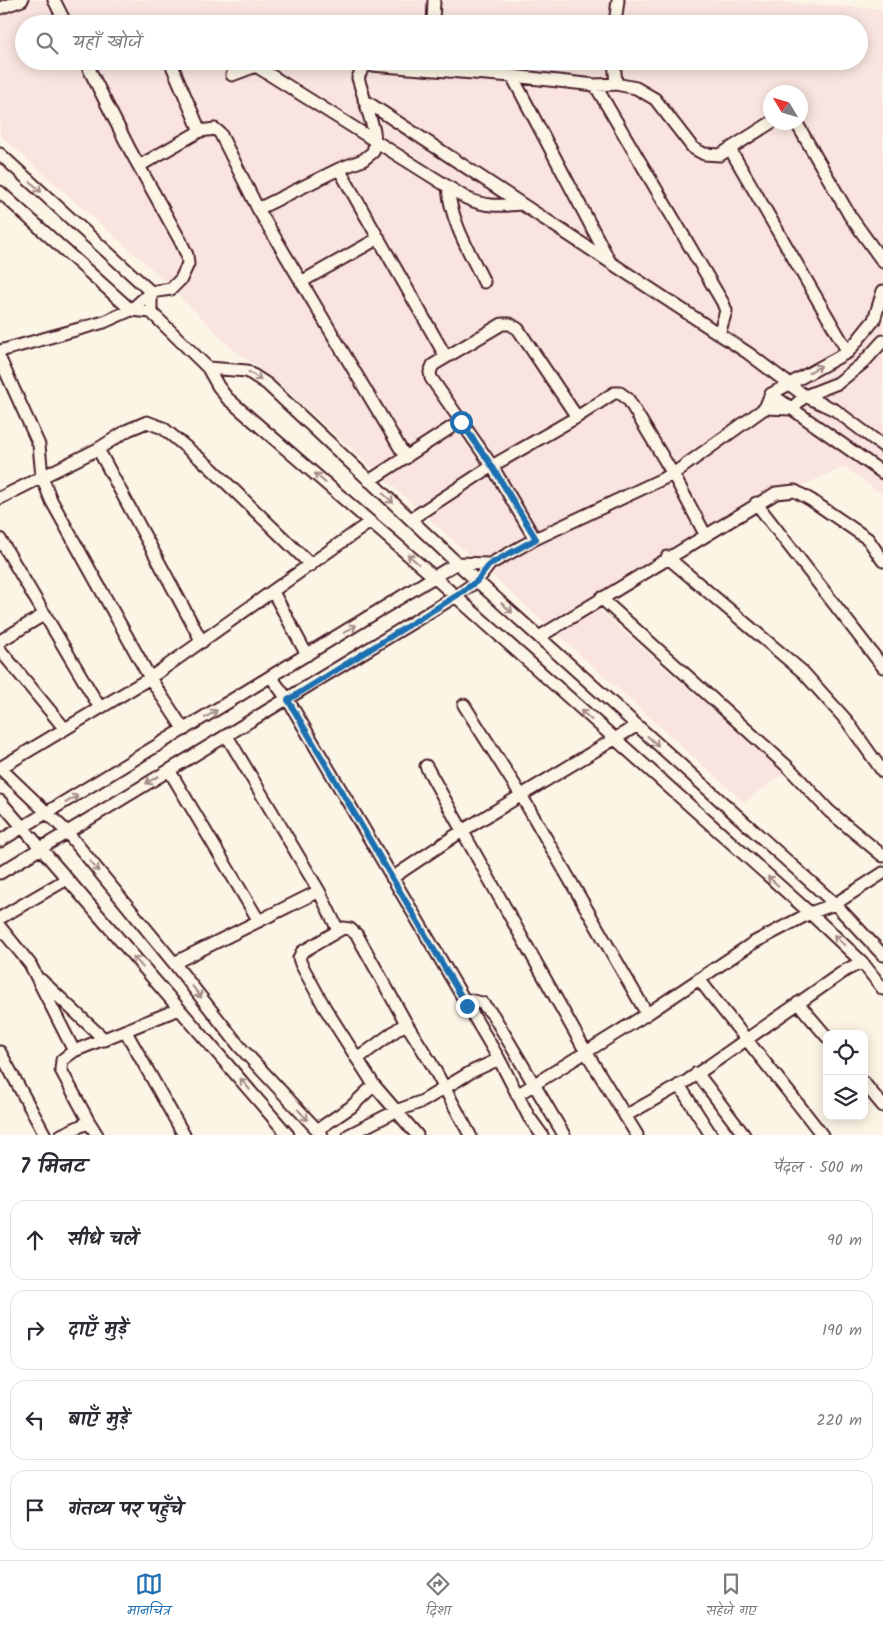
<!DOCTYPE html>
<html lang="hi">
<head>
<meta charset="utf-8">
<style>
	body { margin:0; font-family:Kalam,"Playpen Sans Deva",sans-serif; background:#f7f7f7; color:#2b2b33 }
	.controls { position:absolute; right:15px; bottom:15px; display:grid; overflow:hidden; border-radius:10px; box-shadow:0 2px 12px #0003 }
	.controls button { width:45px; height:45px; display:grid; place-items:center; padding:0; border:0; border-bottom:1px solid #e1e1e2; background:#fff; color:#2b2b33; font:25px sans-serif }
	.compass { position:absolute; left:763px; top:85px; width:45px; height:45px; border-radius:50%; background:#fff; box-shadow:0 2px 12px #0003; rotate:308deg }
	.stop { position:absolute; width:15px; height:15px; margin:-11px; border:4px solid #1f6fb2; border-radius:50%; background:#fff }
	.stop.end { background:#1f6fb2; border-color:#fff; box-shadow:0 1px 5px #0008 }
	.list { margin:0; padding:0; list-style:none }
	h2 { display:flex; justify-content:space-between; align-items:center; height:65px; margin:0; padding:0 20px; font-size:21px }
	h2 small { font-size:16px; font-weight:400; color:#7c7c81 }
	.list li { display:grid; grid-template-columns:32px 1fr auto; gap:15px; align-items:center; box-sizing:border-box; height:80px; margin:0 10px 10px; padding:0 10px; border:1px solid #e1e1e2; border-radius:15px }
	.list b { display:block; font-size:19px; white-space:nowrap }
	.list em { font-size:16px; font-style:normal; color:#7c7c81 }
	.icon { flex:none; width:28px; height:28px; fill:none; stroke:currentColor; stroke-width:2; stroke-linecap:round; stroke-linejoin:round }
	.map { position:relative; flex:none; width:883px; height:1135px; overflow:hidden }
	.search { position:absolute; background:#fff; box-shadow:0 2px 12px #0003; left:15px; right:15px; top:15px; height:55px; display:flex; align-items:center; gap:12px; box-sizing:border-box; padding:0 18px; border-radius:28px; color:#7c7c81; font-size:19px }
	.sheet { height:425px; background:#fff }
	nav { display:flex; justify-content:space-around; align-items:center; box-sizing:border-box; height:70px; border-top:1px solid #e1e1e2; background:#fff; font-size:14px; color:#7c7c81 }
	nav a { display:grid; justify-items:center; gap:2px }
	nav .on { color:#1f6fb2 }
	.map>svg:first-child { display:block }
</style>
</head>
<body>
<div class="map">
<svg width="883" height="1135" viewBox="0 0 883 1135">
	<rect width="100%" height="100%" fill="#fcf5e5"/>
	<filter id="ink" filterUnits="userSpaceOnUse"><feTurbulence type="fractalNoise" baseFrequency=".02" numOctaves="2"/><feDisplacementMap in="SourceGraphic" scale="10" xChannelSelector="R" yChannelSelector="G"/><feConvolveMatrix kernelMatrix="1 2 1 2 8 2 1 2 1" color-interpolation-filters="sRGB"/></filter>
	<g filter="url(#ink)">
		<path fill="#f9e4df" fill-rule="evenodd" d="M0 0H743L883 9V495L845 467 804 485 600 610 784 774 744 802 275 380 235 351 155 272 0 135ZM24 24H859V61H24ZM770 92H800V122H770Z"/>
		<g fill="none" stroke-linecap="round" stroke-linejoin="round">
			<g stroke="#4a1f2b" stroke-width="15">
				<path id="street" d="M54 0 66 24
					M0 8 22 0
					M433 24 434 0
					M615 24 618 0
					M170 61 200 131
					M614 61 616 84
					M232 75 256 66 466 198C485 207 500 206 521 204
					M512 76 610 262
					M595 85 723 303 726 311 719 334
					M364 100 748 353 805 396 835 410 883 446
					M796 122 850 216 883 262
					M730 149 848 352
					M0 154 151 292V312
					M139 166 200 131 215 129 220 133 258 209 339 169 363 160 373 152 375 143 374 131 358 78 363 67 371 65 512 76 595 85 616 84 636 88 655 99 693 148 704 154 720 155 772 122
					M339 169 446 357
					M448 187C451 222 469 251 484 282
					M0 192 131 310 151 312 208 368 218 386 227 398 434 577 810 913 862 962 883 989
					M258 209 406 458
					M301 282 379 238
					M0 351 104 322 131 310 151 292 171 289 181 279 188 264 187 255 181 242 130 150 85 61
					M0 359 39 445 42 477 98 449 128 430 147 422 163 428 210 467 311 565
					M208 368 247 371 267 384 457 563 835 904 883 955
					M771 394 883 473
					M765 408 791 409 805 396 838 383 863 363 883 341
					M577 417 614 393H620L628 399 673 474 705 534
					M98 449 202 642
					M369 481 461 421
					M0 498 42 477 51 500 150 678 184 730
					M756 503 883 667
					M411 519 492 466 577 417 518 329 510 324H502L433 365 430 372 431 378 492 466 535 539
					M0 539 100 708
					M667 557 803 672 847 721 883 772
					M273 592 307 655
					M601 598 789 768 829 811 883 856
					M539 637 776 493 795 491 811 500 868 539 883 561
					M0 641 45 614
					M0 650 65 729
					M271 677 288 700 499 1059 529 1117 542 1135
					M464 705 521 795 647 1014
					M227 736 319 891
					M426 766 586 1052 637 1135
					M169 770 259 921
					M0 801 288 1135
					M0 841 457 563 490 564
					M0 873 456 596 477 581 490 564 535 539 673 474 765 408 771 394 848 352 874 320 883 291
					M392 878 462 831 636 726
					M0 918 67 879
					M0 927 30 964 74 1051
					M174 963 319 891 338 930
					M699 979C739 1032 782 1082 822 1135
					M41 980 105 1040
					M463 999 482 1003 493 1015 564 1135
					M798 1003 827 1037
					M126 1032 184 1135
					M0 1052 45 1135
					M357 1059 406 1023
					M697 1073 744 1135
					M864 1083 883 1106
					M679 1085 711 1135
					M517 1095 647 1014 753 943 810 913 835 904 883 873
					M625 1116 687 1081 846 970 862 962
					M89 1122 61 1070 62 1060 74 1051 179 1009
					M317 1130 351 1107 374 1085
					M61 1135 89 1122 97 1135
					M322 1135 240 1047 174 963 66 831 0 768 150 678 370 522
					M349 1135 396 1111 423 1101 471 1072 499 1059
					M417 1135 374 1085 325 1008 301 964 299 958 302 952 343 928 350 929 357 935 406 1023 431 1063 470 1135"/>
			</g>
			<use href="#street" stroke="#fcf5e5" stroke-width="11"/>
		</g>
		<defs><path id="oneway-shaft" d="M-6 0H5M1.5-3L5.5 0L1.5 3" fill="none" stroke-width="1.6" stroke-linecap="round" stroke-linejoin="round" transform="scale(1.25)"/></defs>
		<g stroke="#a38a88">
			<use href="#oneway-shaft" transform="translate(36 187) rotate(43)"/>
			<use href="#oneway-shaft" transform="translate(815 369) rotate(-28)"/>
			<use href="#oneway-shaft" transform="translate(255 376) rotate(33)"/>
			<use href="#oneway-shaft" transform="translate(320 478) rotate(-139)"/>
			<use href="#oneway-shaft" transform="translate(388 498) rotate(43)"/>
			<use href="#oneway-shaft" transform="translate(413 559) rotate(-139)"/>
			<use href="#oneway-shaft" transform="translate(507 608) rotate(42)"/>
			<use href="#oneway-shaft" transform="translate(350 629) rotate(-32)"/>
			<use href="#oneway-shaft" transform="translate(211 714) rotate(-32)"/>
			<use href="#oneway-shaft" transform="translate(586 715) rotate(-138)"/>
			<use href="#oneway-shaft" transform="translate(653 741) rotate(42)"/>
			<use href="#oneway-shaft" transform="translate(152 780) rotate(149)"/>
			<use href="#oneway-shaft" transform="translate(72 799) rotate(-31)"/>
			<use href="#oneway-shaft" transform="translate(94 866) rotate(51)"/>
			<use href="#oneway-shaft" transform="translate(773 881) rotate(-138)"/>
			<use href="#oneway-shaft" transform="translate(839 940) rotate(-137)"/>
			<use href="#oneway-shaft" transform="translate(138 962) rotate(-131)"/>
			<use href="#oneway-shaft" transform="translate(197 992) rotate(52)"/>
			<use href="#oneway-shaft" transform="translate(245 1084) rotate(-130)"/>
			<use href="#oneway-shaft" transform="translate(303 1115) rotate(47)"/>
		</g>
	</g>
	<g fill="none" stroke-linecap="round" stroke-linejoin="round" filter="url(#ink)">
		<path stroke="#1f6fb2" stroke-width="6" d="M461 422 492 466 536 539 490 564 477 581 456 596 288 700 467 1006"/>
	</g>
</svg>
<div class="controls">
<button><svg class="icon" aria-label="locate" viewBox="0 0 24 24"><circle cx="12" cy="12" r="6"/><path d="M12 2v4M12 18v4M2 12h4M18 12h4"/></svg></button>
<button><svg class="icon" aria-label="layers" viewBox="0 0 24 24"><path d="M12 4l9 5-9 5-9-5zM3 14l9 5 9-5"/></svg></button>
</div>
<svg class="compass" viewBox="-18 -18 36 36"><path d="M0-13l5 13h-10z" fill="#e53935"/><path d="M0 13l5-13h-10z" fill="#7c7c81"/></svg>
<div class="stop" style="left:461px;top:422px"></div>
<div class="stop end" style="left:467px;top:1006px"></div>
<div class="search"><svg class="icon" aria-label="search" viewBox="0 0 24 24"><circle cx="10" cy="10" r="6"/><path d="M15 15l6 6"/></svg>यहाँ खोजें</div>
</div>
<section class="sheet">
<h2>7 मिनट<small>पैदल · 500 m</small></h2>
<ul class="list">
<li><svg class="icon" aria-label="ahead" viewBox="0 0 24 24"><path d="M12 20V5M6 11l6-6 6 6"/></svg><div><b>सीधे चलें</b></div><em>90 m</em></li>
<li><svg class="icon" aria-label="right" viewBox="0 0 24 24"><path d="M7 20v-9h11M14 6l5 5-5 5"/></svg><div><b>दाएँ मुड़ें</b></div><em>190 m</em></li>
<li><svg class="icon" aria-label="left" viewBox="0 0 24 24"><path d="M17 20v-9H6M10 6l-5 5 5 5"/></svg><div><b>बाएँ मुड़ें</b></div><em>220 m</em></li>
<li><svg class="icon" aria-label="arrive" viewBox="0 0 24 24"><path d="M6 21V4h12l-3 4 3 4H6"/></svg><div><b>गंतव्य पर पहुँचे</b></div></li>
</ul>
</section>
<nav>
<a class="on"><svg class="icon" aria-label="map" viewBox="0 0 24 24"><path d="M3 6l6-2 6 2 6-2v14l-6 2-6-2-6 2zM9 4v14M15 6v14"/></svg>मानचित्र</a>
<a><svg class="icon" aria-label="directions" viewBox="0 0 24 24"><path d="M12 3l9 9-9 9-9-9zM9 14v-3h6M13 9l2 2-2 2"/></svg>दिशा</a>
<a><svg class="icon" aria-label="saved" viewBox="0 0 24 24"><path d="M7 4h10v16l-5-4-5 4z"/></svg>सहेजे गए</a>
</nav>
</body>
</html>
